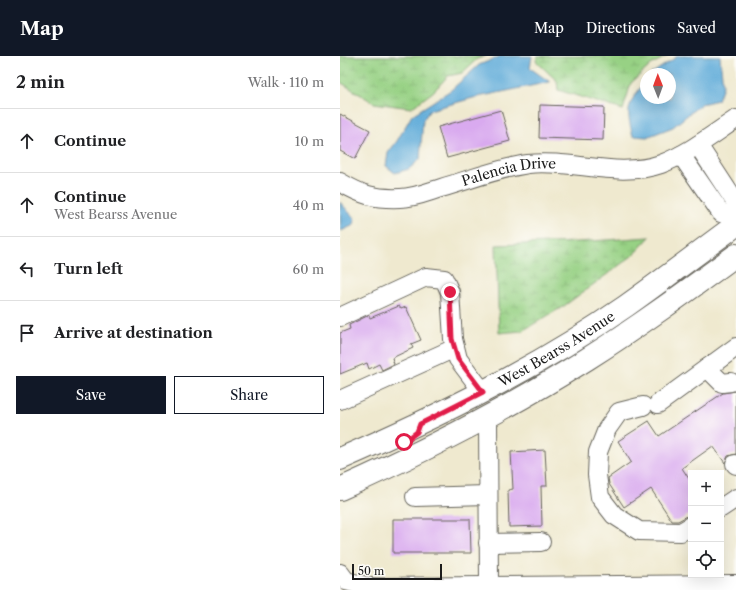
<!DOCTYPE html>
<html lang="en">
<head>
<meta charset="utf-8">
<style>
	body { margin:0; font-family:"Libre Caslon Text",serif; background:#f6f6f6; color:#202124 }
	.controls { position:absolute; right:12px; bottom:12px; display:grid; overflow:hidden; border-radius:0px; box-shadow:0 4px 16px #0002 }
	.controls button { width:36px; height:36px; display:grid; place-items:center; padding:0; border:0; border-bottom:1px solid #e0e0e0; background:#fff; color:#202124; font:20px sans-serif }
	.compass { position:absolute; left:300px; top:12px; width:36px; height:36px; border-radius:50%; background:#fff; box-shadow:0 4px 16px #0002; rotate:359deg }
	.scale { position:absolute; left:12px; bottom:10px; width:90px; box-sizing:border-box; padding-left:4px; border:2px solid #1c1c1c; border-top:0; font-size:11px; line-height:14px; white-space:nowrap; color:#1c1c1c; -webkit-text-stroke:3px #fdfcf7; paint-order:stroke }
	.stop { position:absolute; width:12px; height:12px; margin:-9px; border:3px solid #e11d48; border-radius:50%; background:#fff }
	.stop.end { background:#e11d48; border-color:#fff; box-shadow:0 1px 4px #0008 }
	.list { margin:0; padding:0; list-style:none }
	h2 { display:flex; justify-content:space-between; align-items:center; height:52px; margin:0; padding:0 16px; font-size:17px }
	h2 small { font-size:13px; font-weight:400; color:#757577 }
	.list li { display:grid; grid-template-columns:26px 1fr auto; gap:12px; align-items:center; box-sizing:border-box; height:64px; padding:0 16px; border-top:1px solid #e0e0e0 }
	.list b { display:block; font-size:15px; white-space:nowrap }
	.list p { margin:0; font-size:13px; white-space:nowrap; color:#757577 }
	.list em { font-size:13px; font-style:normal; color:#757577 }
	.actions { display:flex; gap:8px; padding:12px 16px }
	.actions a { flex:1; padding:9px 0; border:1px solid #111827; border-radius:0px; text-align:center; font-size:14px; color:#111827 }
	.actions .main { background:#111827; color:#fff }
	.icon { flex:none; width:22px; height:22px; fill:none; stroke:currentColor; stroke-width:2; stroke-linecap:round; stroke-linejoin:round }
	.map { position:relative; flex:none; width:396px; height:534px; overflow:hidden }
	header { display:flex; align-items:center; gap:24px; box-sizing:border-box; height:56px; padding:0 20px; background:#111827; color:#fff }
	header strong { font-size:19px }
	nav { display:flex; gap:22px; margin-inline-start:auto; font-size:14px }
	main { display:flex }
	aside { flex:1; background:#fff }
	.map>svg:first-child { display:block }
</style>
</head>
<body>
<header>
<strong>Map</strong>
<nav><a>Map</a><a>Directions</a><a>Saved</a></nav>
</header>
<main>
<aside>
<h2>2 min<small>Walk · 110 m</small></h2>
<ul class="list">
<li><svg class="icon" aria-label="ahead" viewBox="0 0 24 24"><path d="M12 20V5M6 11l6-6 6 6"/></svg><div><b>Continue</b></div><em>10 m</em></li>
<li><svg class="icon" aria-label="ahead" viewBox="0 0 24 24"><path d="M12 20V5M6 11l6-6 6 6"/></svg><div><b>Continue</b><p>West Bearss Avenue</p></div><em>40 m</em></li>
<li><svg class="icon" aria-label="left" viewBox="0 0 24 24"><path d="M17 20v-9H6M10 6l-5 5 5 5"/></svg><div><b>Turn left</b></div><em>60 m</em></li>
<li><svg class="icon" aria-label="arrive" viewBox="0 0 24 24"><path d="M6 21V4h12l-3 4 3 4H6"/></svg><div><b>Arrive at destination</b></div></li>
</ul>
<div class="actions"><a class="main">Save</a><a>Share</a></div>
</aside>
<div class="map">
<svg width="396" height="534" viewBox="0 0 396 534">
	<defs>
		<pattern id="wetland-marsh" width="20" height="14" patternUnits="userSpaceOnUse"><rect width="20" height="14" fill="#97d184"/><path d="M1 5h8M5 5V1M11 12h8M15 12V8" fill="none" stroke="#82b371"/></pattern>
	</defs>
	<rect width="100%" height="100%" fill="#fdfcf7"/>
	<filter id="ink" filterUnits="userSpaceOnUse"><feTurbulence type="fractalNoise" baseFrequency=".025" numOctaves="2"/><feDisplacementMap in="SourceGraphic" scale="8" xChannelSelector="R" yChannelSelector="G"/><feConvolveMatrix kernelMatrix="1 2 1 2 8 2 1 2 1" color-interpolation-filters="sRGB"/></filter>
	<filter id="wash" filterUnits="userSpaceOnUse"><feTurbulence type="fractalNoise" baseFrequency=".012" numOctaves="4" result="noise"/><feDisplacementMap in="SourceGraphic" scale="16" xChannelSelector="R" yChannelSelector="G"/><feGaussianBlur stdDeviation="0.9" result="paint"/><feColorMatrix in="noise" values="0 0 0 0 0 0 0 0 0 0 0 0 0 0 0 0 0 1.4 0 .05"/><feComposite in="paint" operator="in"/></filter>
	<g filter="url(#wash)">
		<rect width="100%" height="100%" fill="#efe9cf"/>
		<path fill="url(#wetland-marsh)" stroke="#5a7650" d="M0 0H146L137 3 122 17 108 20 93 36 71 52 34 47 0 26Z
			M197 0H327L311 9 291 27 283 54 218 34 217 25 196 5Z
			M310 181 292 200 224 250 182 275 159 277 156 189 237 186Z"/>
		<path fill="#60acd9" stroke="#3e647a" d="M161 0H192L190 12 210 26 133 42 90 54 83 64 80 103 69 113 55 117 46 110 48 97 57 85 72 59 111 34 139 9Z
			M338 0H380L383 30 378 44 361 48 333 71 307 81 293 80C285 52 288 47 306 25V42H330V18H311Z
			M0 146 15 163 14 169 1 175Z"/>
		<g id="blocks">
			<path fill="#d9aaef" d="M200 49 264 51 263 84 199 82Z
				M161 54 170 85 107 102 98 71Z
				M0 58 30 74 15 103 0 95Z
				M59 250 61 253 66 251 81 284 71 288 73 292 52 302 54 308 42 314 39 308 29 313 27 307 0 318V277L10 273 9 269 29 259 30 262Z
				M396 335V398L388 400 385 407 373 390 342 412 351 426V458L338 465H332L311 433 284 451 269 428 268 422 291 406 278 385 309 365 319 380 383 337Z
				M205 394 207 430H201L202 470 169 471 168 434 173 433 171 396Z
				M53 463H130L131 497H53Z"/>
		</g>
	</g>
	<g filter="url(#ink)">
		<use href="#blocks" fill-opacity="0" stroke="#66645b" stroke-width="1"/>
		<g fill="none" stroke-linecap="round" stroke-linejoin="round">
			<g stroke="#66645b" stroke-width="20">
				<g id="minor">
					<path d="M358 89 396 147 393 159"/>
					<path d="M341 99 381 157 393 159 396 163"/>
					<path id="s1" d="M0 126C22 139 34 143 60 142 74 142 88 136 101 132 129 124 159 112 188 108 232 103 278 123 321 108 348 98 372 79 396 63"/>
					<path d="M0 261 86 221 104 223 110 236 113 283 118 303 143 336"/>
					<path d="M367 312 382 327 391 326"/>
					<path d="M0 344 115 292"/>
					<path d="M318 348 396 291"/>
					<path d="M303 350 279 356 267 373 258 396 257 419 260 441 274 459 299 475 341 476 351 470"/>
					<path d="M148 361 149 529"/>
					<path d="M395 408 396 409"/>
					<path d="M75 441 148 439"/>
					<path d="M381 452 396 442"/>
					<path d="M148 487 201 486"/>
					<path d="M0 517 6 525 30 531 396 528"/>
				</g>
			</g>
			<g stroke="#66645b" stroke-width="24">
				<g id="major">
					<path id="s2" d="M0 403C99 360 197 312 286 250 323 224 359 196 396 169"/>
					<path d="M0 433C85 395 168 353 247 303 298 271 347 235 396 199"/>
				</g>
			</g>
			<use href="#minor" stroke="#fff" stroke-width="18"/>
			<use href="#major" stroke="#fff" stroke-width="22"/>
		</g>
	</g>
	<g fill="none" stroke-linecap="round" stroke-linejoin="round" filter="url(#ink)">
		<path stroke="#e11d48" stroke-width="5" d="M64 386 77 376 80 368 143 336 118 303 112 283 110 236"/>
	</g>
	<g text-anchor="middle" stroke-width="3" stroke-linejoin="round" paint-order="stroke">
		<g font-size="14" fill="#1c1c1c" stroke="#fdfcf7">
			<text dy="5" stroke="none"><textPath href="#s1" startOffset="176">Palencia Drive</textPath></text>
			<text dy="5" stroke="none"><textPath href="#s2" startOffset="243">West Bearss Avenue</textPath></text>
		</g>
	</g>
</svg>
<div class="controls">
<button>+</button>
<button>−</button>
<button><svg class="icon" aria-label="locate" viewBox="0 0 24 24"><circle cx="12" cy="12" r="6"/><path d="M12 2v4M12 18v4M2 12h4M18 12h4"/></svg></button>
</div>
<svg class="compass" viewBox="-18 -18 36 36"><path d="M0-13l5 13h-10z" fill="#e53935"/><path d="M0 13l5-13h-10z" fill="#757577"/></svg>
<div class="scale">50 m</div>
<div class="stop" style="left:64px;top:386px"></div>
<div class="stop end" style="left:110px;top:236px"></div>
</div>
</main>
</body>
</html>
